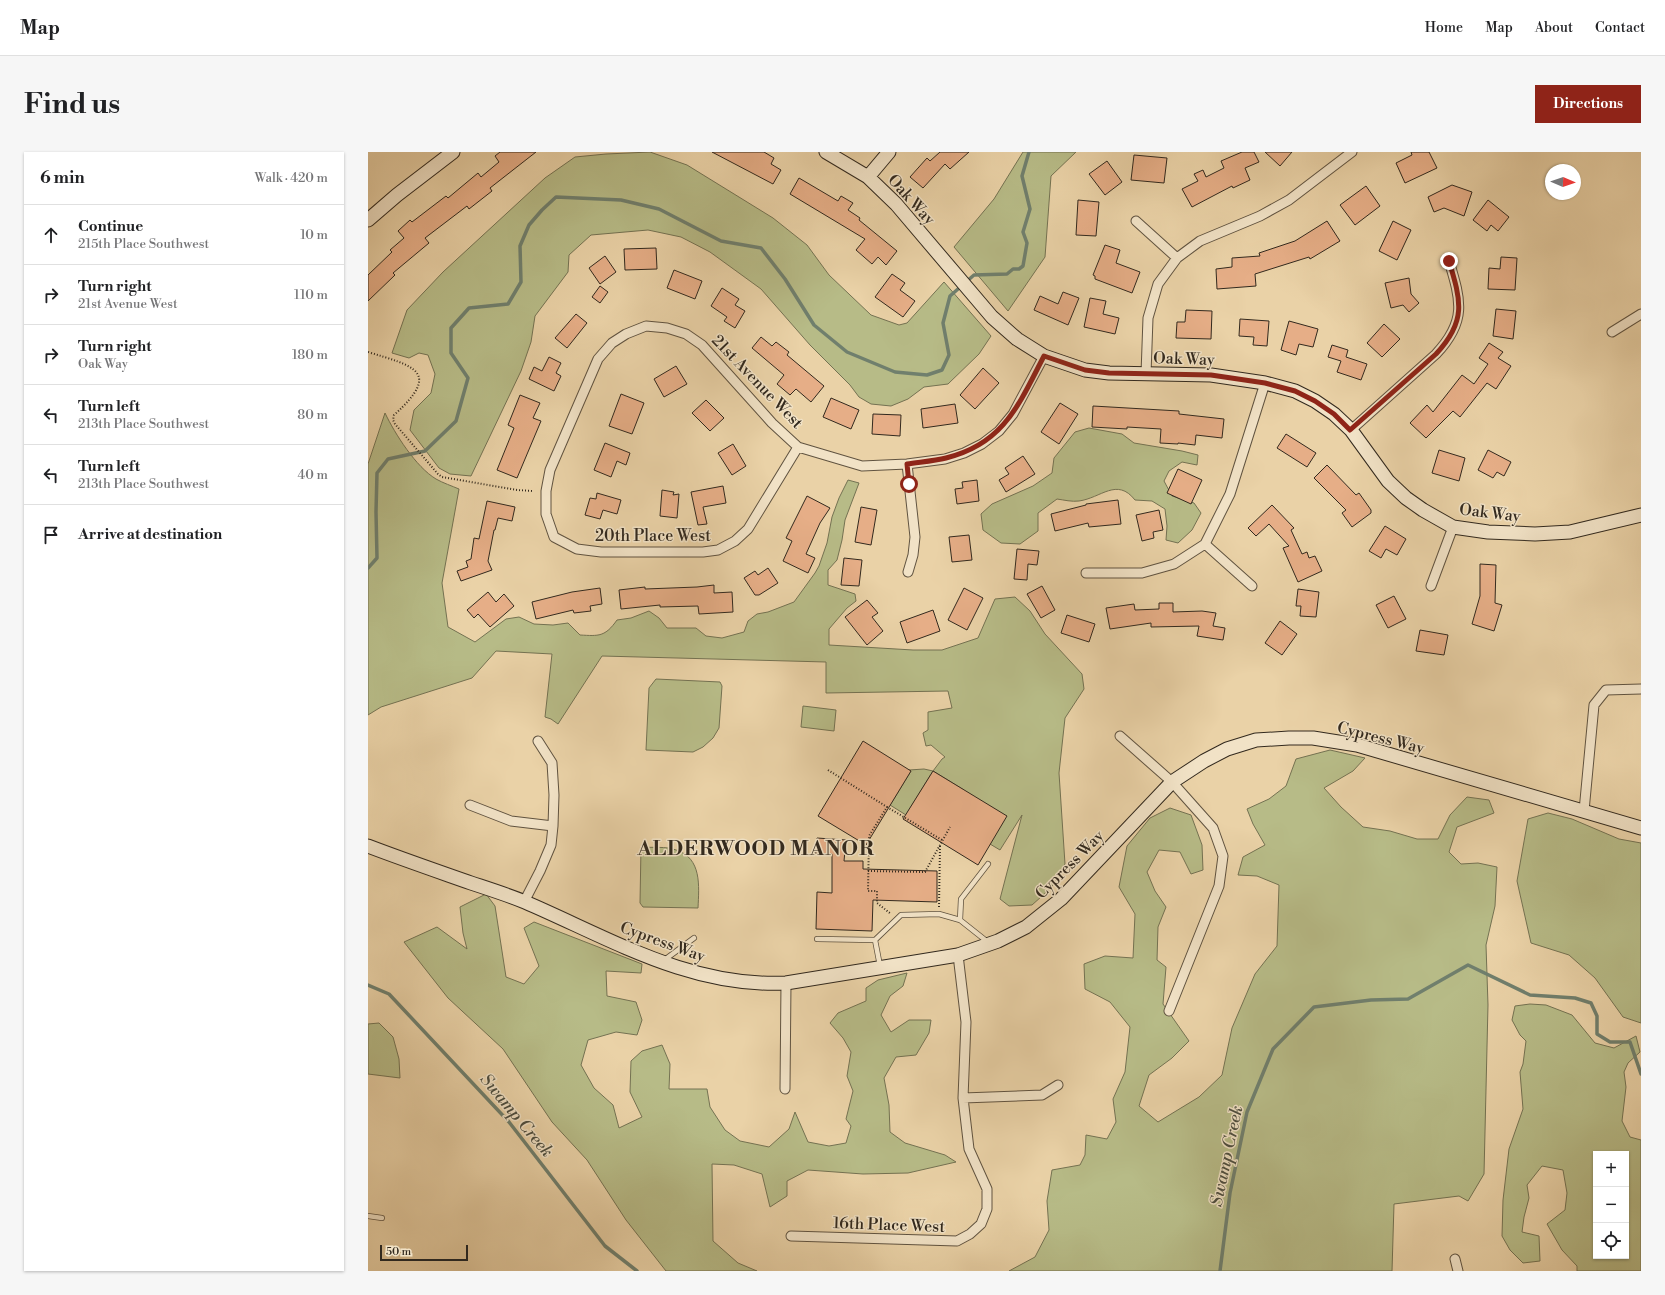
<!DOCTYPE html>
<html lang="en">
<head>
<meta charset="utf-8">
<style>
	body { margin:0; font-family:"Libre Bodoni",serif; background:#f6f6f6; color:#202124 }
	.controls { position:absolute; right:12px; bottom:12px; display:grid; overflow:hidden; border-radius:0px; box-shadow:0 1px 3px #0004 }
	.controls button { width:36px; height:36px; display:grid; place-items:center; padding:0; border:0; border-bottom:1px solid #e0e0e0; background:#fff; color:#202124; font:20px sans-serif }
	.compass { position:absolute; left:1177px; top:12px; width:36px; height:36px; border-radius:50%; background:#fff; box-shadow:0 1px 3px #0004; rotate:92deg }
	.scale { position:absolute; left:12px; bottom:10px; width:88px; box-sizing:border-box; padding-left:4px; border:2px solid #32291e; border-top:0; font-size:11px; line-height:14px; white-space:nowrap; color:#32291e; -webkit-text-stroke:3px #f1e2c6; paint-order:stroke }
	.stop { position:absolute; width:12px; height:12px; margin:-9px; border:3px solid #8f2418; border-radius:50%; background:#fff }
	.stop.end { background:#8f2418; border-color:#fff; box-shadow:0 1px 4px #0008 }
	.list { margin:0; padding:0; list-style:none }
	h2 { display:flex; justify-content:space-between; align-items:center; height:52px; margin:0; padding:0 16px; font-size:17px }
	h2 small { font-size:13px; font-weight:400; color:#757577 }
	.list li { display:grid; grid-template-columns:26px 1fr auto; gap:12px; align-items:center; box-sizing:border-box; height:60px; padding:0 16px; border-top:1px solid #e0e0e0 }
	.list b { display:block; font-size:15px; white-space:nowrap }
	.list p { margin:0; font-size:13px; white-space:nowrap; color:#757577 }
	.list em { font-size:13px; font-style:normal; color:#757577 }
	.icon { flex:none; width:22px; height:22px; fill:none; stroke:currentColor; stroke-width:2; stroke-linecap:round; stroke-linejoin:round }
	.map { position:relative; flex:none; width:1273px; height:1119px; overflow:hidden; border-radius:0px }
	header { display:flex; align-items:center; gap:24px; box-sizing:border-box; height:56px; padding:0 20px; background:#fff; border-bottom:1px solid #e0e0e0 }
	header strong { font-size:19px }
	nav { display:flex; gap:22px; margin-inline-start:auto; font-size:14px }
	.intro { display:flex; align-items:center; justify-content:space-between; box-sizing:border-box; height:96px; padding:0 24px }
	h1 { margin:0; font-size:28px }
	.button { padding:10px 18px; border-radius:0px; background:#8f2418; color:#fff; font-size:14px; font-weight:700 }
	main { display:flex; gap:24px; padding:0 24px }
	aside { flex:1; background:#fff; border-radius:0px; box-shadow:0 1px 3px #0004 }
	.map>svg:first-child { display:block }
</style>
</head>
<body>
<header>
<strong>Map</strong>
<nav><a>Home</a><a>Map</a><a>About</a><a>Contact</a></nav>
</header>
<div class="intro"><h1>Find us</h1><a class="button">Directions</a></div>
<main>
<aside>
<h2>6 min<small>Walk · 420 m</small></h2>
<ul class="list">
<li><svg class="icon" aria-label="ahead" viewBox="0 0 24 24"><path d="M12 20V5M6 11l6-6 6 6"/></svg><div><b>Continue</b><p>215th Place Southwest</p></div><em>10 m</em></li>
<li><svg class="icon" aria-label="right" viewBox="0 0 24 24"><path d="M7 20v-9h11M14 6l5 5-5 5"/></svg><div><b>Turn right</b><p>21st Avenue West</p></div><em>110 m</em></li>
<li><svg class="icon" aria-label="right" viewBox="0 0 24 24"><path d="M7 20v-9h11M14 6l5 5-5 5"/></svg><div><b>Turn right</b><p>Oak Way</p></div><em>180 m</em></li>
<li><svg class="icon" aria-label="left" viewBox="0 0 24 24"><path d="M17 20v-9H6M10 6l-5 5 5 5"/></svg><div><b>Turn left</b><p>213th Place Southwest</p></div><em>80 m</em></li>
<li><svg class="icon" aria-label="left" viewBox="0 0 24 24"><path d="M17 20v-9H6M10 6l-5 5 5 5"/></svg><div><b>Turn left</b><p>213th Place Southwest</p></div><em>40 m</em></li>
<li><svg class="icon" aria-label="arrive" viewBox="0 0 24 24"><path d="M6 21V4h12l-3 4 3 4H6"/></svg><div><b>Arrive at destination</b></div></li>
</ul>
</aside>
<div class="map">
<svg width="1273" height="1119" viewBox="0 0 1273 1119">
	<rect width="100%" height="100%" fill="#ead2a7"/>
	<filter id="stains"><feTurbulence type="fractalNoise" baseFrequency=".005" numOctaves="4"/><feColorMatrix values="0 0 0 0 .2 0 0 0 0 .09 0 0 0 0 .02 0 0 0 .5 -.17"/></filter>
	<radialGradient id="worn" r=".72"><stop offset=".6" stop-color="#630" stop-opacity="0"/><stop offset="1" stop-color="#630" stop-opacity=".3"/></radialGradient>
	<path fill="#b7bb87" stroke="#747252" fill-rule="evenodd" d="M282 0 319 13 405 66 439 93 461 123 503 163 531 173 539 171 576 130 623 184 611 202 580 232 556 235 540 247 523 254 503 252 491 245 482 233 442 193 393 137 342 100 313 85 280 78 223 83 201 103 200 120 167 164 163 190 153 219 103 324 82 322 71 316 42 278 46 258 63 241 67 222 60 203 51 201 41 206 24 201 39 158 75 120 177 26 207 5 238 2Z
		M655 0H708L683 24 677 105 640 159 586 95 626 47Z
		M17 261C27 282 48 315 68 327 75 331 84 334 91 337L74 431 80 475 107 490 138 467 151 465 166 472 185 473 200 471 212 483C231 484 237 485 249 468L263 466 281 459 291 466 299 476H328L338 484 354 486 376 480 380 469 389 462 400 460 426 450 447 421 451 414 459 391 464 365 471 346 480 328 491 331 477 368 474 388 469 408 460 418V433L487 442 488 449 479 456 461 477V493L545 498H574L610 486 627 447 647 445 662 459 677 482 714 522 716 537 697 566 691 621 697 712 683 736 664 753 641 754 632 747 654 663 632 698 622 692 596 638 565 619 538 663 522 653 543 619 541 618 556 617 565 619 574 607 577 605 563 593 558 594 555 581 560 578V560L584 556 580 539 458 541V510L234 504 190 572 183 567 177 565 184 502 128 499 104 526 13 555 0 563V312Z
		M721 276 754 282 766 291 814 299 830 303 829 313 814 310 801 319 796 329 804 344 826 351 833 361 824 378 810 391 798 388 799 374 797 357 784 349 767 348C749 325 733 346 711 349 704 350 696 348 689 347L670 361V379L652 392 633 391 615 378 613 362 624 352 665 334 684 321 686 306 707 280Z
		M288 527 352 530 354 534 351 576 345 586 335 595 325 600 278 598 281 536Z
		M435 554 468 558 466 579 433 575Z
		M962 598 997 606 985 619 956 636 973 655 995 675 1022 679 1049 687H1070L1082 663 1099 645 1121 648 1126 661 1089 675 1081 700 1093 712 1110 711 1129 715 1127 754 1118 793 1120 853 1116 1022 1100 1049 1091 1044 1026 1052 1024 1119H641L667 1105 681 1078 679 1049 684 1018 712 1013 717 1003 718 983 739 987 748 970 745 947 757 920 762 875 742 850 717 837 716 812 737 804 765 806 767 762 751 735 759 694 782 666 802 656 823 663 834 693 835 718 823 722 812 700 791 698 779 720 787 739 798 755 790 775 789 808 798 815 795 852 821 889 804 906 781 923 771 954 790 970 831 945 854 923 864 876 887 822 909 794 911 733 889 724 870 723 875 705 897 693 885 672 879 657 901 647 918 634 928 607Z
		M1180 661 1204 667 1251 687 1273 691V871L1255 865 1227 826 1201 803 1163 791 1149 729 1160 667Z
		M273 695C284 696 298 694 308 698 334 706 331 734 330 756L275 755 272 751Z
		M118 742 127 754 138 825 156 832 171 814 156 776 166 770 274 812 273 821 238 819 239 844 268 850 274 868 269 883 248 880 220 888 213 913 226 936 245 953 251 976 274 965 262 940 263 909 274 899 294 893 302 912 301 937H339L342 955 357 978 372 989 401 995 421 977 427 960 440 990 461 994 478 991 483 974 478 967 485 939 479 924 483 900 475 886 462 871 470 861 498 849V836L510 828 539 821 535 834 522 844 513 863 523 880 541 868H563L561 881 548 903 528 905 516 926 521 953 522 980 537 991 577 1003 588 1010 540 1021 495 1022 440 1018 419 1029V1044L402 1055 394 1022 366 1013 344 1012 345 1089 370 1111 389 1119H298L258 1068 219 1008 184 970 135 897 80 846 36 790 69 775 99 797 95 781 92 755Z
		M1162 852 1178 853 1204 863 1227 891 1246 896 1268 884 1272 900 1260 911 1256 920 1258 935 1254 969 1262 985 1273 988V1119H1209V1114L1194 1098 1179 1072 1197 1058 1199 1041 1195 1018 1174 1014 1159 1033 1161 1046 1156 1065 1154 1080 1171 1084 1172 1109 1155 1111 1142 1098 1134 1084 1135 1048 1141 997 1155 957 1152 920 1155 912 1158 889 1152 883 1144 868 1147 854ZM1228 1002H1258V1104H1228Z
		M11 871 25 885 31 907 32 926 0 922V872Z"/>
	<g fill="none" stroke-linecap="round" stroke-linejoin="round">
		<path stroke="#707f6d" stroke-width="3.5" d="M0 416 9 406 8 360 9 321 20 307 57 299 88 269 100 226 83 201V176L101 156 140 152 153 130 152 94 161 73 174 58 188 45 253 48 291 57 353 89 393 96 417 127 446 173 479 200 527 220 559 223 574 218 581 203 575 171 582 144 606 123 639 122 645 117H651L655 114 659 91 655 80 662 57 654 24 661 0
			M0 833 21 842 141 970 237 1094 269 1119
			M852 1119 862 1041 879 960 905 897 946 855 1003 848 1040 847 1100 813 1162 843 1207 846 1223 851 1229 864V882L1242 890H1262L1273 922"/>
	</g>
	<path fill="#e6ae87" stroke="#32291e" d="M132 0H168L122 36 124 39 101 57 99 54 57 86 61 91 25 121 27 123 0 149V123L24 100 22 98 36 86 30 79 42 68 44 70 78 44 80 46 110 21 113 25 131 10 127 4Z
		M344 0H396L406 6 403 12 413 18 405 32Z
		M572 0H601L582 17 577 12 555 36 542 25 559 6 562 9Z
		M874 0H886L891 10 877 16 882 28 865 36 864 34 824 55 814 37 830 29 826 22 835 18 838 25 856 16 853 9Z
		M897 0H924L912 14Z
		M1043 0H1061L1069 16 1037 31 1028 11 1044 3Z
		M766 3 799 6 796 31 763 28Z
		M739 9 754 30 737 43 721 22Z
		M431 26 470 49 473 44 485 51 480 58 492 66 491 68 529 99 518 113 510 105 504 112 488 98 497 87 422 42Z
		M1084 33 1104 40 1096 64 1076 56 1066 60 1060 45Z
		M998 34 1012 54 987 73 972 53Z
		M710 48 731 50 728 84 708 83Z
		M1120 48 1141 65 1130 79 1123 73 1119 79 1105 68Z
		M959 69 972 89 942 107 941 105 887 122 888 134 849 137 848 117 864 115V106L892 104 891 101 927 89Z
		M1025 69 1043 78 1029 108 1011 99Z
		M737 93 752 98 748 111 772 120 764 141 727 127V124L725 123Z
		M288 96 289 117 257 118 256 97Z
		M237 104 248 120 232 132 221 116Z
		M1133 105 1149 106 1147 138 1120 137 1121 116 1132 117Z
		M306 118 334 129 327 147 299 136Z
		M524 122 537 131 532 138 547 149 535 165 507 145Z
		M1041 126 1043 142 1051 151 1041 160 1035 153 1023 156 1017 131Z
		M232 134 240 140 232 151 224 145Z
		M354 136 371 147 367 153 377 159 367 176 356 169 359 165 343 154Z
		M695 140 711 146 700 173 666 158 672 144 690 152Z
		M722 146 738 149 735 162 751 166 747 182 716 175Z
		M1128 157 1148 159 1145 187 1125 184Z
		M818 158 844 159 843 187 808 186 809 170H817Z
		M208 162 219 171 199 196 187 186Z
		M872 167 901 169 899 194 885 193 886 185 871 184Z
		M921 169 950 177 945 195 931 192 928 203 913 198Z
		M1016 172 1032 187 1014 205 999 191Z
		M393 185 404 194 408 190 421 200 419 203 456 234 443 250 428 237 422 243 409 232 416 223 384 196Z
		M1121 191 1135 200 1130 206 1143 214 1128 237 1119 231 1092 265 1085 259 1058 286 1042 271 1059 253 1065 260 1094 223 1106 232 1120 212 1111 206Z
		M964 193 980 198 978 205 999 212 993 228 969 220 973 209 960 205Z
		M181 205 193 211 188 221 193 224 186 239 161 227 166 215 174 219Z
		M308 214 319 232 296 245 286 227Z
		M615 216 631 231 607 257 592 243Z
		M253 242 276 251 264 282 241 274Z
		M152 243 172 251 165 266 173 269 149 326 129 318 146 276 140 273Z
		M463 246 491 258 483 277 455 265Z
		M338 248 356 266 342 279 324 261Z
		M692 251 710 262 691 292 673 280Z
		M587 252 590 271 555 276 553 257Z
		M725 254 811 259V262L856 267 854 286 828 283 827 293 810 291V292L792 291 793 277 759 275V277L724 275Z
		M505 262 533 263 532 284 504 282Z
		M918 282 948 301 939 315 909 296Z
		M237 291 262 301 258 313 249 309 243 325 226 318Z
		M365 292 378 314 364 323 350 301Z
		M1071 298 1097 306 1091 329 1064 321Z
		M1120 298 1143 310 1136 324 1129 320 1125 326 1110 318Z
		M655 304 667 322 638 340 631 328 641 322 637 316Z
		M959 313 988 343 991 341 1003 358V361L984 375 974 361 978 358 946 326Z
		M810 317 834 328 823 352 799 341Z
		M609 328 611 349 589 352 587 337 595 336 594 330Z
		M355 334 358 351 335 355 339 372 330 373 323 340Z
		M294 338 306 340 305 343 311 342 309 366 292 364Z
		M229 341 253 348 249 362 235 358 232 367 217 363 222 346 228 347Z
		M439 344 462 356 452 371 438 402 447 406 440 421 415 409 424 389 418 386Z
		M750 348 753 372 721 375 720 371 687 379 683 362 718 353V352Z
		M119 349 147 355 144 369 130 366 127 378H126L120 409 124 418 93 429 89 419 100 415 98 409 103 407 106 386 111 387Z
		M904 353 926 376 923 378 934 402 939 400 941 406 947 404 954 419 930 430 915 396 921 394 901 372 888 384 880 376Z
		M493 355 509 358 503 393 487 390Z
		M791 358 795 378 785 380 786 386 774 389 768 363Z
		M1017 374 1038 387 1029 403 1018 397 1013 406 1001 399Z
		M601 383 604 408 584 410 581 385Z
		M649 397 671 399 669 413 660 412 659 428 646 427Z
		M476 406 494 408 491 434 473 433Z
		M1112 412 1128 413 1127 451 1134 453 1126 479 1104 472 1112 444Z
		M400 416 410 431 391 443H387L376 426 387 419 390 423Z
		M346 433V441L364 440 365 460 331 462 330 454 292 455V453L253 457 251 438 277 435V437L329 435Z
		M674 434 687 458 673 466 659 442Z
		M232 436 234 452 222 454 223 459 206 461 205 458 168 467 164 450 204 440Z
		M596 436 615 446 599 478 580 468Z
		M930 437 951 440 948 465 932 464 933 454H928Z
		M120 440 128 450 136 442 146 454 122 475 110 462 106 466 99 458Z
		M1026 444 1038 467 1020 476 1008 453Z
		M499 448 510 461 504 465 515 479 499 493 477 465Z
		M791 451H805V460L834 459 848 461 845 474 857 476 855 488 829 484 831 474 783 475V471L742 477 738 456 766 452 767 458 791 457Z
		M565 458 572 479 539 491 532 470Z
		M699 463 727 472 721 490 693 481Z
		M912 469 929 482 914 503 897 491Z
		M1052 478 1080 483 1076 503 1048 499Z
		M495 589 543 619 498 693 450 664Z
		M565 619 639 664 610 713 535 667Z
		M449 686 478 688 476 709H495V717L569 719V750L505 748 504 779 448 777 449 740 464 741V702L447 701Z"/>
	<g fill="none" stroke-linecap="round" stroke-linejoin="round">
		<g stroke="#605340" stroke-width="6">
			<path id="lane" d="M620 712 593 747 592 768 621 791
				M449 787 507 788
				M295 809 326 786
				M512 814 507 788 533 763 571 762 592 768
				M0 1064 14 1066"/>
		</g>
		<g stroke="#605340" stroke-width="11">
			<path id="street" d="M768 69 809 106
				M1244 180 1273 162
				M778 222 780 166 790 132 809 106 832 89 892 64 921 48 984 0
				M983 278 1068 202C1099 169 1093 149 1081 109
				M430 295 380 377 367 389 350 398 335 400H233L209 397 186 385 178 362V339L182 318 230 207 244 191 258 182 278 174 299 176 318 182 334 193 404 271 430 295 494 314 539 312 577 307 596 301 614 292 631 279 645 262 676 204
				M539 312 547 385 545 403 540 420
				M837 392 884 434
				M718 421H774L806 412 837 392 862 342 897 231
				M1063 434 1085 375
				M752 584 804 630 845 676 855 704 851 734 801 859
				M102 653 143 669 185 674
				M1216 659 1226 553 1238 538 1273 537
				M156 750 172 719 183 693 185 674 186 643 184 611 170 589
				M417 937 418 831
				M595 946 674 943 690 933
				M423 1084 589 1089 602 1082 613 1072 619 1057V1037L601 997 595 946 598 870 590 803
				M1087 1107 1090 1119"/>
		</g>
		<g stroke="#32291e" stroke-width="15">
			<path id="secondary" d="M458 0 500 25 528 52 624 165 649 187 676 204 717 218 741 221 843 223 897 231 927 239 947 249 966 262 983 278 1020 329 1038 346 1055 358 1085 375 1120 380 1167 382 1202 380 1273 363
				M500 25 521 0
				M0 68 29 43 85 0
				M0 694C34 707 69 719 103 731 121 737 140 743 157 750 243 787 323 836 418 831L590 803 630 789 658 775 693 747 804 630 836 609 859 597 888 588 921 586H945L989 593 1273 676"/>
		</g>
		<path stroke="#32291e" stroke-width="2" stroke-dasharray="1 2" stroke-linecap="butt" d="M0 200C45 214 75 219 26 263L25 268 27 272 70 322 74 325 149 338 165 339
			M460 618 519 655 501 684 500 739H509V751L523 762
			M519 655 574 688
			M500 719 557 720 582 675
			M571 755 572 693"/>
		<use href="#lane" stroke="#f1e2c6" stroke-width="4.5"/>
		<use href="#street" stroke="#f1e2c6" stroke-width="9"/>
		<use href="#secondary" stroke="#f1e2c6" stroke-width="13"/>
	</g>
	<g fill="none" stroke-linecap="round" stroke-linejoin="round">
		<path stroke="#8f2418" stroke-width="5" d="M541 332 539 312C552 310 566 309 578 306 636 292 651 252 676 204L717 218 741 221 843 223 897 231 927 239 947 249 966 262 982 278 1068 202C1099 169 1093 149 1081 109"/>
	</g>
	<g text-anchor="middle" stroke-width="3" stroke-linejoin="round" paint-order="stroke">
		<g font-size="16" fill="#32291e" stroke="#f1e2c6">
			<text transform="translate(544 47) rotate(48)" y="6">Oak Way</text>
			<text transform="translate(816 206) rotate(2)" y="6">Oak Way</text>
			<text transform="translate(390 229) rotate(46)" y="6">21st Avenue West</text>
			<text transform="translate(1122 360) rotate(7)" y="6">Oak Way</text>
			<text x="285" y="389">20th Place West</text>
			<text transform="translate(1013 585) rotate(14)" y="6">Cypress Way</text>
			<text transform="translate(701 712) rotate(-45)" y="6">Cypress Way</text>
			<text transform="translate(295 789) rotate(20)" y="6">Cypress Way</text>
			<text transform="translate(521 1072) rotate(2)" y="6">16th Place West</text>
		</g>
		<g font-size="17" font-style="italic" fill="#4c4d3f" stroke="#f1e2c6">
			<text transform="translate(149 963) rotate(50)" y="6">Swamp Creek</text>
			<text transform="translate(858 1004) rotate(-78)" y="6">Swamp Creek</text>
		</g>
		<g font-size="20" font-weight="bold" letter-spacing="1" fill="#32291e" stroke="#f1e2c6">
			<text x="388" y="703">ALDERWOOD MANOR</text>
		</g>
	</g>
	<rect width="100%" height="100%" filter="url(#stains)"/>
	<rect width="100%" height="100%" fill="url(#worn)"/>
</svg>
<div class="controls">
<button>+</button>
<button>−</button>
<button><svg class="icon" aria-label="locate" viewBox="0 0 24 24"><circle cx="12" cy="12" r="6"/><path d="M12 2v4M12 18v4M2 12h4M18 12h4"/></svg></button>
</div>
<svg class="compass" viewBox="-18 -18 36 36"><path d="M0-13l5 13h-10z" fill="#e53935"/><path d="M0 13l5-13h-10z" fill="#757577"/></svg>
<div class="scale">50 m</div>
<div class="stop" style="left:541px;top:332px"></div>
<div class="stop end" style="left:1081px;top:109px"></div>
</div>
</main>
</body>
</html>
